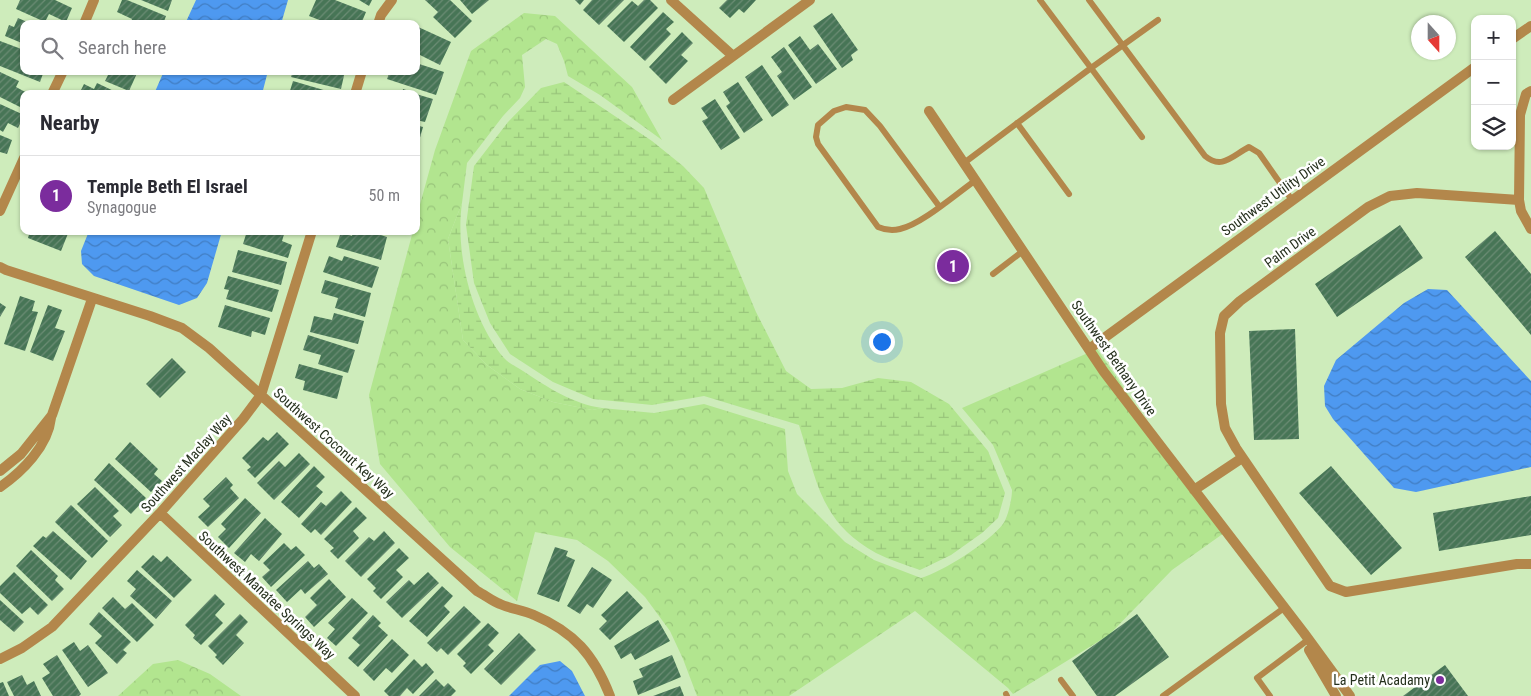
<!DOCTYPE html>
<html lang="en">
<head>
<meta charset="utf-8">
<style>
	body { margin:0; font-family:"Roboto Condensed",sans-serif; background:#f7f7f7; color:#2b2b33 }
	.controls { position:absolute; right:15px; top:15px; display:grid; overflow:hidden; border-radius:10px; box-shadow:0 1px 4px #0004 }
	.controls button { width:45px; height:45px; display:grid; place-items:center; padding:0; border:0; border-bottom:1px solid #e1e1e2; background:#fff; color:#2b2b33; font:25px sans-serif }
	.compass { position:absolute; left:1411px; top:15px; width:45px; height:45px; border-radius:50%; background:#fff; box-shadow:0 1px 4px #0004; rotate:159deg }
	.you { position:absolute; left:881px; top:341px; width:18px; height:18px; margin:-12px; border:4px solid #fff; border-radius:50%; background:#1a73e8; box-shadow:0 0 0 8px #1a73e833 }
	.badge { display:grid; place-items:center; width:32px; height:32px; border-radius:50%; background:#7b2c9d; color:#fff; font-size:16px; font-weight:700 }
	.pin { position:absolute; translate:-50% -50%; border:2px solid #fff; box-shadow:0 1px 5px #0006 }
	.list { margin:0; padding:0; list-style:none }
	h2 { display:flex; justify-content:space-between; align-items:center; height:65px; margin:0; padding:0 20px; font-size:21px }
	h2 small { font-size:16px; font-weight:400; color:#7c7c81 }
	.list li { display:grid; grid-template-columns:32px 1fr auto; gap:15px; align-items:center; box-sizing:border-box; height:80px; padding:0 20px; border-top:1px solid #e1e1e2 }
	.list b { display:block; font-size:19px; white-space:nowrap }
	.list p { margin:0; font-size:16px; white-space:nowrap; color:#7c7c81 }
	.list em { font-size:16px; font-style:normal; color:#7c7c81 }
	.icon { flex:none; width:28px; height:28px; fill:none; stroke:currentColor; stroke-width:2; stroke-linecap:round; stroke-linejoin:round }
	.map { position:relative; flex:none; width:1531px; height:696px; overflow:hidden }
	.search { position:absolute; background:#fff; box-shadow:0 1px 4px #0004; left:20px; top:20px; width:400px; height:55px; display:flex; align-items:center; gap:12px; box-sizing:border-box; padding:0 18px; border-radius:10px; color:#7c7c81; font-size:19px }
	.panel { position:absolute; background:#fff; box-shadow:0 1px 4px #0004; left:20px; top:90px; width:400px; height:145px; border-radius:10px }
	.map>svg:first-child { display:block }
</style>
</head>
<body>
<div class="map">
<svg width="1531" height="696" viewBox="0 0 1531 696">
	<defs>
		<pattern id="forest-crowns" width="20" height="18" patternUnits="userSpaceOnUse" patternTransform="scale(1.25)"><rect width="20" height="18" fill="#b2e58f"/><path d="M2 6a3 3 0 1 1 6 0M12 15a3 3 0 1 1 6 0" fill="none" stroke="#99c57b"/></pattern>
		<pattern id="wetland-marsh" width="20" height="14" patternUnits="userSpaceOnUse" patternTransform="scale(1.25)"><rect width="20" height="14" fill="#b2e58f"/><path d="M1 5h8M5 5V1M11 12h8M15 12V8" fill="none" stroke="#99c57b"/></pattern>
		<pattern id="water-waves" width="16" height="10" patternUnits="userSpaceOnUse" patternTransform="scale(1.25)"><rect width="16" height="10" fill="#4e99f0"/><path d="M0 5q4-4 8 0t8 0" fill="none" stroke="#417dc2"/></pattern>
		<pattern id="building-hatch" width="6" height="6" patternUnits="userSpaceOnUse" patternTransform="scale(1.25)"><rect width="6" height="6" fill="#477556"/><path d="M-1 1l2-2M0 6l6-6M5 7l2-2" fill="none" stroke="#6b8c74"/></pattern>
	</defs>
	<rect width="100%" height="100%" fill="#ceecbb"/>
	<path fill="url(#forest-crowns)" d="M524 13 555 16 632 87 662 140 600 95 568 76 564 61 557 44 546 39 522 55 525 87 520 98 503 116 467 163 462 203 448 239 463 340 487 365 520 389 553 402 592 410 602 408 654 413 704 404 785 429 788 471 797 494 845 542 874 560 921 578C944 571 988 543 1003 524 1008 517 1012 499 1012 490L993 445 962 408 1097 349 1224 533 1172 570 1109 635 1013 694 1008 688 915 611 789 696H697L683 659 670 631 645 597 608 561 577 540 535 532 517 601 450 547 380 464 369 395 413 231H416V219L435 150 471 51Z
		M178 660 210 674 241 696H118L153 664Z"/>
	<path fill="url(#wetland-marsh)" d="M564 82 652 141 683 166 704 188 756 312 786 371 811 389 842 388 878 378 911 382 949 404 988 451 1005 493 998 518 982 533 951 555 920 570C906 565 890 560 876 553 820 522 817 481 799 425L704 396 652 405 593 399 553 382 510 354 490 323 474 283 466 225 474 166 508 122 541 88Z
		M462 203C455 252 471 319 504 358 509 364 517 367 523 371 547 387 573 404 602 408L592 410 553 402 520 389 487 365 463 340 448 239Z"/>
	<path fill="url(#water-waves)" d="M196 0H288L281 24H185Z
		M164 71H268L262 94H154Z
		M89 231H222L207 283 197 298 179 305 94 276 82 264 81 251Z
		M1428 289 1447 290 1531 381V467L1416 492 1394 488 1333 419 1325 406 1324 386 1336 360 1404 303Z
		M560 661 572 671 585 696H509L540 665Z"/>
	<path fill="url(#building-hatch)" d="M20 0H55L72 8 66 22 49 14 45 22 16 9Z
		M122 0H127L166 16 163 24H130L132 19 117 12Z
		M141 0H172L168 11Z
		M316 0H335L366 12 361 24 351 21 350 24H330L309 16Z
		M359 0H372L369 6Z
		M425 0H450L472 21 455 38 433 17 438 12Z
		M460 0H489L472 14Z
		M575 0H584L580 5Z
		M592 0H624L599 25 583 10Z
		M644 0H650L658 8 624 42 607 26 632 1 638 6Z
		M727 0H756L744 13 739 9 730 18 719 8Z
		M663 12 674 22 666 29 671 34 645 61 630 47Z
		M832 13 858 50 851 55 853 60 842 68 813 26Z
		M18 18 32 24H24V44L5 36 9 25 14 27Z
		M416 26 451 42 440 65 416 53 418 44 416 43Z
		M682 32 693 43 681 55 688 61 666 84 649 67Z
		M800 36 810 50 818 44 837 69 816 84 788 45Z
		M0 41 24 50V71H44L40 82 0 66Z
		M784 47 812 87 794 100 777 76 782 72 771 57Z
		M416 63 444 72 436 95 387 79 390 71H416Z
		M762 65 789 105 772 117 745 77Z
		M110 71H138L129 91 105 81Z
		M293 71H345L341 89 291 77Z
		M0 72 19 81 16 87 29 94H24V109L0 97Z
		M293 81 327 91 326 94H289Z
		M738 82 763 120 744 133 726 106 730 103 723 92Z
		M97 83 120 94H79L84 84 94 89Z
		M403 89 416 93V94H402Z
		M416 94 433 99 425 122 416 120Z
		M715 99 740 138 721 150 702 121 708 118 701 108Z
		M0 104 24 115 18 128 8 123 3 132 0 130Z
		M416 125 423 127 417 148H416Z
		M0 135 12 140 7 154 0 152Z
		M1400 225 1423 258 1337 317 1315 284Z
		M30 231H69L61 251 28 238Z
		M247 231H285L282 241 292 245 288 258 243 244Z
		M353 231H368L387 237 381 260 336 247 341 232 352 236Z
		M1495 231 1531 274V335L1465 257Z
		M238 250 287 262 281 285 232 272Z
		M329 256 342 261 344 256 379 267 372 288 323 272Z
		M228 276 279 290 272 312 226 299 229 290 224 289Z
		M325 280 371 293 365 317 335 308 338 298 321 293Z
		M20 296 35 301 32 311 38 312 25 351 4 344Z
		M0 303 6 307 0 317Z
		M48 305 62 310 55 328 65 331 53 361 30 352Z
		M225 305 270 318 265 335 252 331 251 337 218 327Z
		M334 313 364 321 358 344 310 332 314 316 332 320Z
		M1295 329 1299 439 1254 440 1249 331Z
		M308 335 355 350 348 373 318 364 321 355 303 350Z
		M172 358 186 372 160 398 146 384Z
		M299 364 343 376 337 399 303 390 305 381 295 378Z
		M277 432 289 444 255 478 247 470 251 467 242 458 263 437 268 441Z
		M130 442 158 469 154 474 162 481 151 492 115 459Z
		M299 453 310 464 274 500 257 483 279 461 285 467Z
		M109 463 146 498 131 514 94 480Z
		M314 466 325 477 316 486 323 492 299 518 281 502Z
		M1331 466 1402 548 1371 575 1299 493Z
		M226 477 233 485 230 488 239 498 208 527 198 517 210 506 203 499Z
		M95 487 119 511 113 516 122 525 110 537 77 504Z
		M341 491 352 502 321 535 315 529 311 533 301 524 321 502 326 506Z
		M1531 496V535L1439 551 1433 513Z
		M245 498 261 513 229 548 218 537 226 529 221 524Z
		M71 505 108 541 92 558 55 522Z
		M356 507 367 518 353 531 359 538 338 559 330 551 334 548 324 539Z
		M265 518 282 534 259 561 251 554 245 562 234 553Z
		M53 531 87 561 71 580 33 546 43 536 46 538Z
		M384 531 395 543 361 577 345 561 369 537 374 541Z
		M284 543 291 550 296 546 305 555 271 587 262 577 270 570 263 563Z
		M555 547 568 551 566 556 575 560 559 602 537 594Z
		M399 548 409 558 396 570 403 577 381 599 373 591 376 588 367 579Z
		M31 550 58 576 55 580 64 589 52 601 16 566Z
		M153 555 161 562 167 556 192 580 174 598 141 567Z
		M308 561 314 568 319 564 328 574 305 594 301 589 287 602 276 590Z
		M592 567 612 580 593 608 587 604 580 614 567 606Z
		M137 570 172 601 156 619 130 596 136 589 127 581Z
		M14 572 48 605 38 615 30 607 22 614 0 593V586Z
		M428 572 439 583 402 618 386 602 409 580 414 585Z
		M329 579 346 597 314 627 305 617 317 605 310 598Z
		M442 586 453 596 444 606 450 612 427 637 409 621Z
		M627 591 643 608 610 640 599 629 607 621 601 615Z
		M215 594 225 604 215 615 223 623 201 645 193 638 195 635 185 625Z
		M113 597 125 609 132 603 154 625 137 642 102 608Z
		M352 598 368 613 336 646 327 638 335 629 328 623Z
		M0 600 24 622 14 632 0 620Z
		M464 606 481 622 448 655 441 648 437 652 427 643Z
		M99 612 131 642 123 650 127 653 117 664 95 643 102 636 89 624Z
		M240 614 248 622 236 635 244 643 223 665 215 657 217 655 208 646Z
		M1137 614 1169 657 1115 696H1097L1072 661Z
		M373 615 381 623 378 626 388 635 358 667 348 658 360 645 352 638Z
		M658 620 670 641 635 660 631 653 621 659 614 646Z
		M488 623 499 633 488 645 494 651 471 674 463 666 466 663 457 654Z
		M519 633 536 650 501 685 484 669Z
		M392 639 409 655 392 673 386 668 374 681 363 670Z
		M74 642 80 651 88 645 108 673 88 687 62 650Z
		M57 655 81 694 79 696H53L42 678 50 673 43 664Z
		M672 655 681 677 638 695 633 681 643 677 639 669Z
		M414 659 422 667 426 663 434 672 413 694 407 688 400 696H389L384 691Z
		M1445 665 1468 696H1403Z
		M22 675 27 685 34 681 41 696H14L7 682Z
		M436 679 444 687 448 683 456 691 451 696H419Z
		M3 682 9 696H0V683Z
		M680 686 684 696H653Z"/>
	<g fill="none" stroke-linecap="round" stroke-linejoin="round">
		<path stroke="#b3874b" stroke-width="6" d="M1089 0 1205 156C1222 170 1232 156 1249 147L1259 153 1292 200
			M1017 123 1069 194
			M1142 137 1091 68 1158 20
			M964 163 1091 68 1040 0
			M939 206 880 126 865 110 846 107 834 111 818 125 816 137 818 144 878 227C885 230 892 231 900 229 922 224 956 194 976 180
			M993 274 1023 251
			M1061 680 1073 696
			M1006 694 1007 696
			M1163 696 1284 608
			M1270 696 1257 678 1305 642"/>
		<path stroke="#b3874b" stroke-width="10" d="M671 0 733 56
			M84 24 94 0
			M378 24 381 15 392 0
			M1512 39 1531 26
			M1531 91 1526 94 1520 115 1519 200 1521 211 1531 229
			M52 94 63 71
			M355 94 362 71
			M673 100 810 0
			M929 111 1104 372 1304 633 1350 696
			M1519 200 1417 193 1390 196 1368 207 1240 301 1224 316 1220 333 1221 404 1225 428 1236 448 1330 586 1346 592 1517 564H1531
			M0 211 24 158
			M0 267 6 270 150 316 182 328 209 348 477 591C485 595 492 601 500 604 511 609 523 610 534 615 574 632 594 655 610 696
			M1089 349 1475 67
			M0 471 21 454 52 415 92 299
			M0 487C22 472 48 446 51 418
			M1194 490 1242 458
			M160 513 355 696
			M1309 650 1336 696
			M0 659 22 648 52 627 160 513 243 419 261 395 312 231"/>
	</g>
	<circle fill="#7b2c9d" stroke="#fff" stroke-width="2" cx="1440" cy="680" r="5"/>
	<g text-anchor="middle" stroke-width="5" stroke-linejoin="round" paint-order="stroke">
		<g font-size="14" fill="#25301d" stroke="#fff">
			<text transform="translate(1273 196) rotate(-36)" y="5">Southwest Utility Drive</text>
			<text transform="translate(1290 247) rotate(-36)" y="5">Palm Drive</text>
			<text transform="translate(1114 358) rotate(55)" y="5">Southwest Bethany Drive</text>
			<text transform="translate(334 443) rotate(42)" y="5">Southwest Coconut Key Way</text>
			<text transform="translate(186 463) rotate(-48)" y="5">Southwest Maclay Way</text>
			<text transform="translate(267 595) rotate(43)" y="5">Southwest Manatee Springs Way</text>
		</g>
		<g font-size="14" fill="#25301d" stroke="#fff" text-anchor="end">
			<text x="1430" y="685">La Petit Acadamy</text>
		</g>
	</g>
</svg>
<div class="controls">
<button>+</button>
<button>−</button>
<button><svg class="icon" aria-label="layers" viewBox="0 0 24 24"><path d="M12 4l9 5-9 5-9-5zM3 14l9 5 9-5"/></svg></button>
</div>
<svg class="compass" viewBox="-18 -18 36 36"><path d="M0-13l5 13h-10z" fill="#e53935"/><path d="M0 13l5-13h-10z" fill="#7c7c81"/></svg>
<div class="you"></div>
<div class="pin badge" style="left:953px;top:266px">1</div>
<div class="search"><svg class="icon" aria-label="search" viewBox="0 0 24 24"><circle cx="10" cy="10" r="6"/><path d="M15 15l6 6"/></svg>Search here</div>
<section class="panel">
<h2>Nearby<small></small></h2>
<ul class="list">
<li><span class="badge">1</span><div><b>Temple Beth El Israel</b><p>Synagogue</p></div><em>50 m</em></li>
</ul>
</section>
</div>
</body>
</html>
